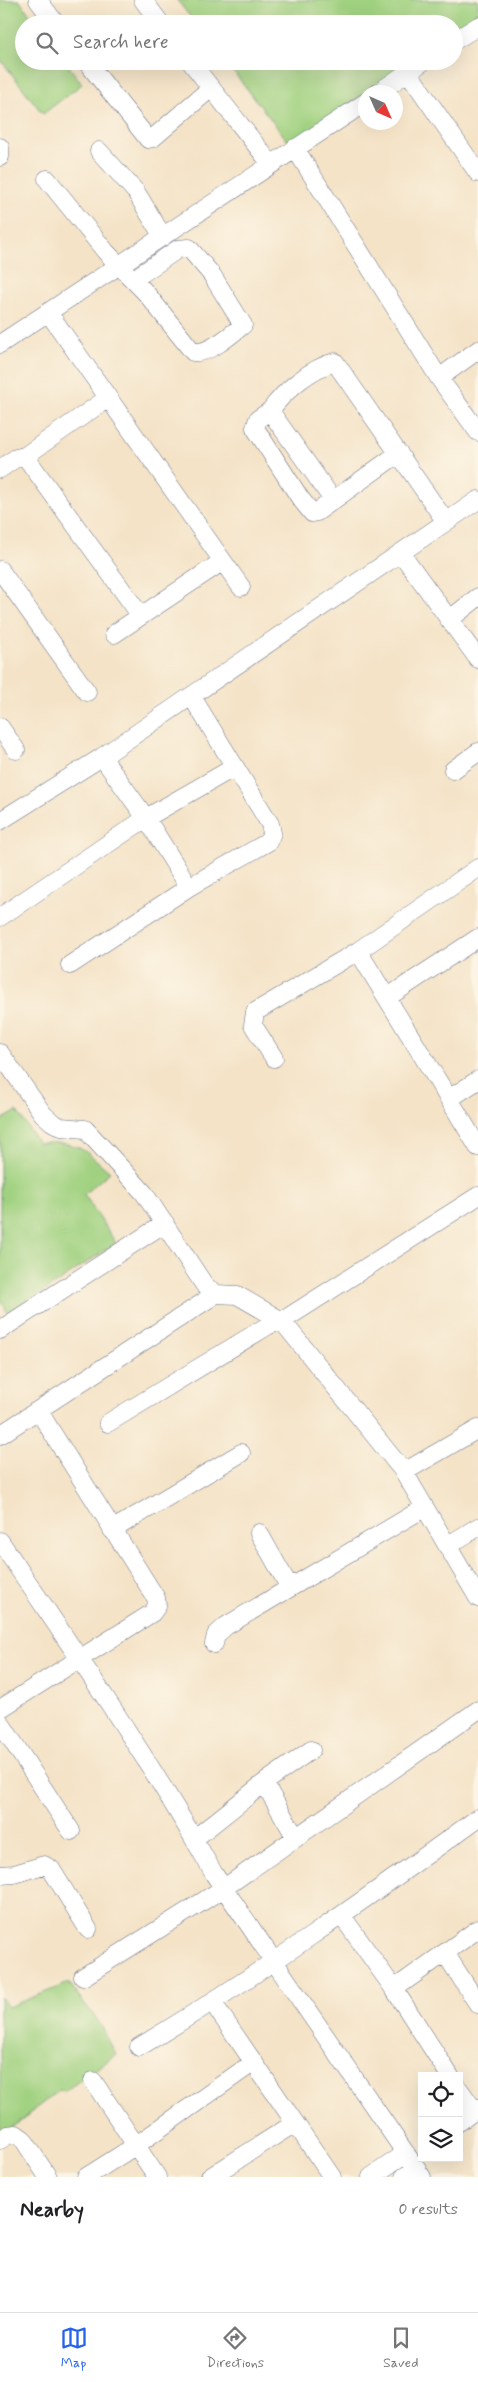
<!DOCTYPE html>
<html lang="en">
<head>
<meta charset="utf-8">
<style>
	body { margin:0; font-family:Mynerve,sans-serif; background:#f6f6f6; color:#202124 }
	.controls { position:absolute; right:15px; bottom:15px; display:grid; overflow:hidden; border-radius:0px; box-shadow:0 5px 20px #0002 }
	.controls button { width:45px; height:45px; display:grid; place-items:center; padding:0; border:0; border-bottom:1px solid #e0e0e0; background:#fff; color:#202124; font:25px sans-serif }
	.compass { position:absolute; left:358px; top:85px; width:45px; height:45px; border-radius:50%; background:#fff; box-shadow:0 5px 20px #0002; rotate:135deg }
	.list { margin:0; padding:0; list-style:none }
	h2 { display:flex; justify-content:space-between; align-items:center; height:65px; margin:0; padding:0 20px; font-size:21px }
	h2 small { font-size:16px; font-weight:400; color:#757577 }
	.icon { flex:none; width:28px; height:28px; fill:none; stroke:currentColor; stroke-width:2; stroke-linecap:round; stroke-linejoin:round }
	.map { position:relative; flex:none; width:478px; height:2177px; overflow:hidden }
	.search { position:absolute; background:#fff; box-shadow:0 5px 20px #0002; left:15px; right:15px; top:15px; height:55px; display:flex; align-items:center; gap:12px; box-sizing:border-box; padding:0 18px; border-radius:28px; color:#757577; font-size:19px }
	.sheet { height:135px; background:#fff }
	nav { display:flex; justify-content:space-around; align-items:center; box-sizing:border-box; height:70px; border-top:1px solid #e0e0e0; background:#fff; font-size:14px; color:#757577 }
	nav a { display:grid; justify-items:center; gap:2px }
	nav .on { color:#2563eb }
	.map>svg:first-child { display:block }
</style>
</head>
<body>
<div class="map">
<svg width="478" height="2177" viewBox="0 0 478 2177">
	<rect width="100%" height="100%" fill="#fcf5e5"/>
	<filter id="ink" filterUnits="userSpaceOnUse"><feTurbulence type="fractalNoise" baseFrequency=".02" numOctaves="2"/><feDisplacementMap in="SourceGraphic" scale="10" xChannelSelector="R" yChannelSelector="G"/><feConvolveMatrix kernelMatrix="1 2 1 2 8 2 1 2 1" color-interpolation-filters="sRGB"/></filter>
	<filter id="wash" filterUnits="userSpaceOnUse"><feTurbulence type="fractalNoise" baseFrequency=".0096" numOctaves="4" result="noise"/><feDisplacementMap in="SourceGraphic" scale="20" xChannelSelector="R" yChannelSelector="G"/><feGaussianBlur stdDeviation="1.12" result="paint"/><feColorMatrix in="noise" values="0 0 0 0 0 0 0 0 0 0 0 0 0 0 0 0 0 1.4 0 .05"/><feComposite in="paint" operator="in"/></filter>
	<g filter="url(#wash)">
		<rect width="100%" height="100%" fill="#f4e3c7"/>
		<path fill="#a0d180" stroke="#5e806f" d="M0 0H19L37 24H24V61H65L82 84 43 114 0 59Z
			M177 0H478V19L454 34V24H196Z
			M225 61H411L291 145Z
			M17 1111 38 1143C78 1141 81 1147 110 1172L84 1194 116 1243 9 1315 0 1299V1121Z
			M69 1983 101 2025 116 2055 65 2091 59 2090 15 2125 0 2133V1997L8 2007Z"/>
	</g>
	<g filter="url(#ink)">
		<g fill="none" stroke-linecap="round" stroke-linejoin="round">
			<g stroke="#676e83" stroke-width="19">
				<path id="minor" d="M38 0 56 24
					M143 0 161 24
					M454 41 478 26
					M86 61 148 139 153 138 211 88
					M190 61 271 164
					M408 72 478 173
					M379 92 424 61
					M0 147V157
					M295 148 439 378 478 432
					M99 151 136 192 163 237
					M47 179 106 252 146 293 193 352C208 355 232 334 243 325L212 275 189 248 178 249 134 279
					M48 312 241 587
					M0 344 366 102
					M439 378 478 350
					M270 411 258 419 255 428 300 498 312 513 317 512 399 453
					M25 456 141 616
					M0 469 16 458 25 456 108 398
					M333 500 270 411C284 391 311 368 335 362L446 522
					M401 553 478 659
					M0 570 87 692
					M449 620 478 597
					M114 634 223 561
					M0 727 16 750
					M453 770 478 752
					M0 821 102 757
					M189 887 146 818 233 768
					M0 917 146 818 102 757 478 500
					M70 965 189 887 268 842 272 833 270 824 192 697
					M388 997 478 938
					M0 1053 43 1114 52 1122 61 1127 85 1129 144 1193 205 1286 216 1294 237 1295 282 1321 404 1472 478 1598
					M274 1058 253 1025 255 1012 358 951
					M478 1080 449 1099 478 1147
					M449 1099 358 951 478 868
					M0 1330 165 1223
					M108 1423 269 1325 282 1321 478 1196
					M0 1435 216 1294
					M404 1472 478 1429
					M112 1530 241 1453
					M259 1533 290 1588
					M0 1541C73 1650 150 1759 214 1874L422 2177
					M447 1546 478 1527
					M214 1644 216 1635 226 1626 424 1508
					M0 1709 152 1613 157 1606 156 1598 38 1410
					M0 1722 71 1831
					M264 1783 296 1838
					M194 1839 264 1783 311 1750
					M0 1875 14 1874 44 1865 51 1869 88 1929
					M342 1916 394 1989 450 2076
					M445 1953 478 2004
					M83 1977 224 1888 478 1710
					M394 1989 478 1929
					M213 2003 332 2177
					M139 2047C256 1977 367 1898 478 1818
					M93 2081 157 2177
					M459 2089 474 2110
					M459 2122 478 2108
					M0 2140 8 2135 16 2134 23 2139 48 2177
					M86 2177 135 2146 254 2062
					M210 2177 295 2123
					M371 2177 406 2153
					M404 2177 417 2168"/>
			</g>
			<use href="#minor" stroke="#fff" stroke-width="18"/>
		</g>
	</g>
</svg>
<div class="controls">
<button><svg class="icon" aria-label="locate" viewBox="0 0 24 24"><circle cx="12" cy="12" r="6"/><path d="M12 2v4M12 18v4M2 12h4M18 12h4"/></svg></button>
<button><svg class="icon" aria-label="layers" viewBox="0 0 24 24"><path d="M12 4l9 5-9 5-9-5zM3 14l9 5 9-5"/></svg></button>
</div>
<svg class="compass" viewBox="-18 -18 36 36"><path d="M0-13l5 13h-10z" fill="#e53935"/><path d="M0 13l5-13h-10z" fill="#757577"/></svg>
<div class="search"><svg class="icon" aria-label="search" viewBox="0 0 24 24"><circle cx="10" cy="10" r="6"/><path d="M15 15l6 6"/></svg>Search here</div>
</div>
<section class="sheet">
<h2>Nearby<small>0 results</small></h2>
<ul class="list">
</ul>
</section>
<nav>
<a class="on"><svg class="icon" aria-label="map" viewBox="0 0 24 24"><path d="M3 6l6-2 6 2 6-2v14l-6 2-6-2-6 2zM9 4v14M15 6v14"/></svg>Map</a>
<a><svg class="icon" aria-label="directions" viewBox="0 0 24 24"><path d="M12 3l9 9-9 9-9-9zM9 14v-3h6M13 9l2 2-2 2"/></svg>Directions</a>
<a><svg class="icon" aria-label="saved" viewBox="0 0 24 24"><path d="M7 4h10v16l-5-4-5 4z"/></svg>Saved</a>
</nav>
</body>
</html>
